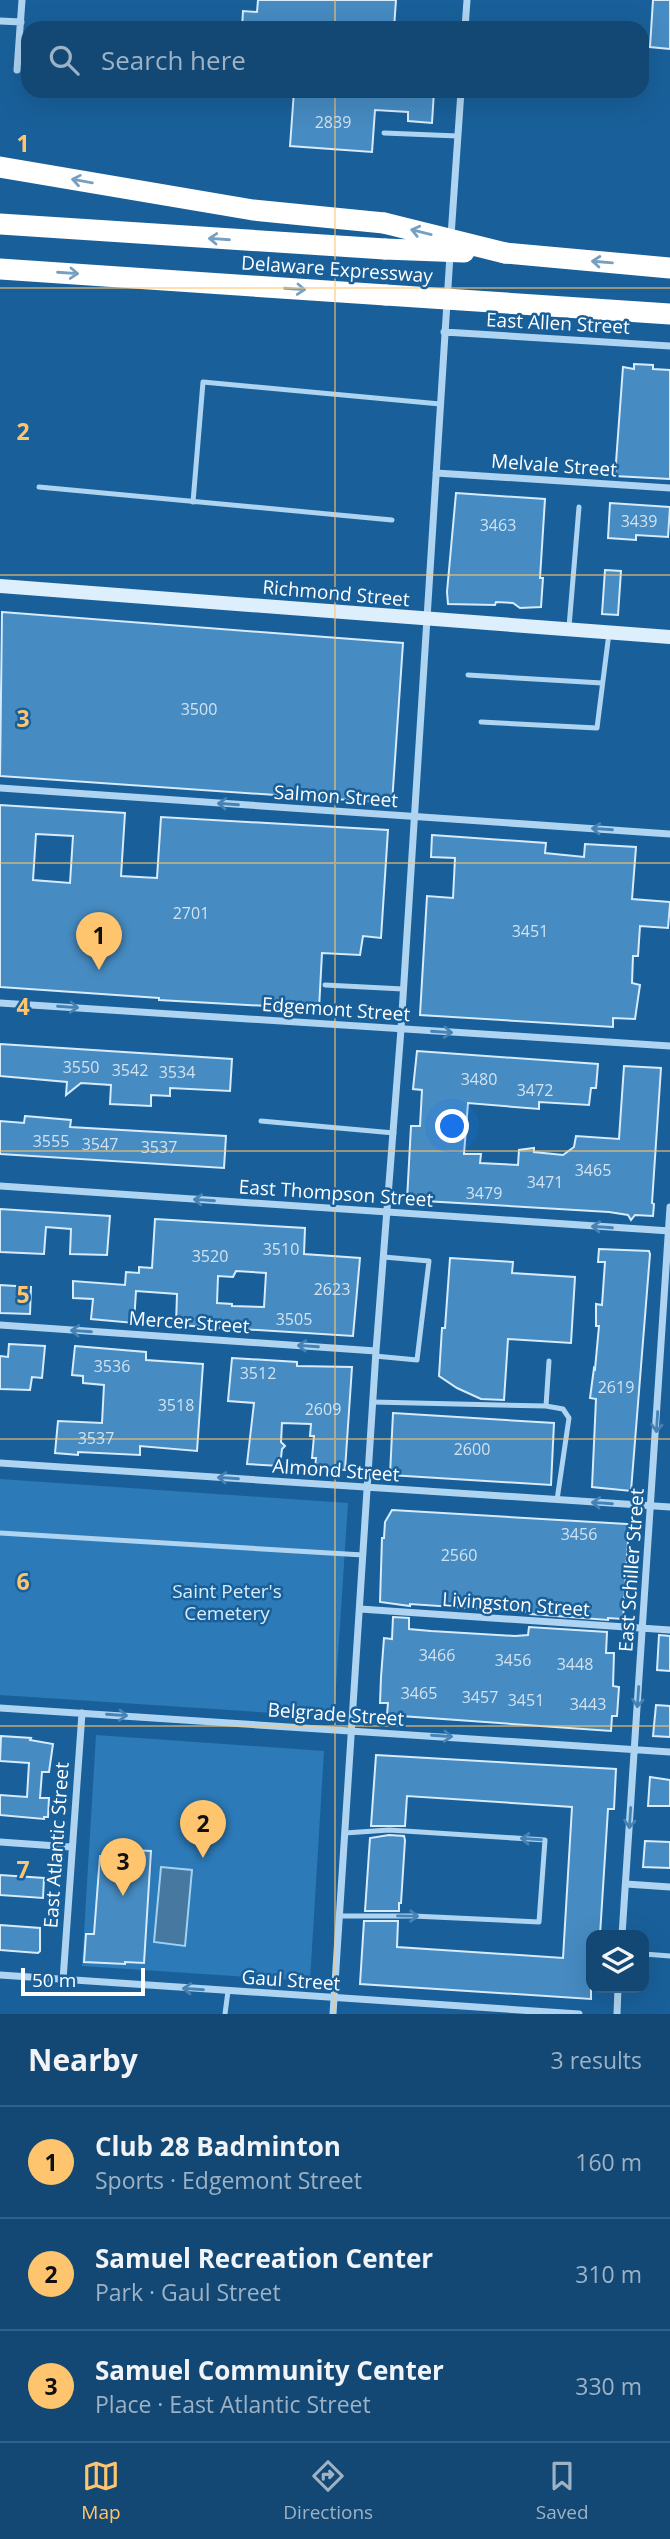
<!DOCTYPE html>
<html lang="en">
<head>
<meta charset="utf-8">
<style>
	body { margin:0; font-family:"Open Sans",sans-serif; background:#1c4f79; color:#f1f3f6 }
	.controls { position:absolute; right:21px; bottom:21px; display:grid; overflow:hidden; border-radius:14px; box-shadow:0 7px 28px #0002 }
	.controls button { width:63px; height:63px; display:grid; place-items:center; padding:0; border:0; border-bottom:2px solid #326086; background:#134874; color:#f1f3f6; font:35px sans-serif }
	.scale { position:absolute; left:21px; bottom:18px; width:124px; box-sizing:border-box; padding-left:7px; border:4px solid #fff; border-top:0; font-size:19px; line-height:24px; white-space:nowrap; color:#fff; -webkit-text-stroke:5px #19609a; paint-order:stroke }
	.you { position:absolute; left:453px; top:1127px; width:24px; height:24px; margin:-18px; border:5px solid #fff; border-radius:50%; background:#1a73e8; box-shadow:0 0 0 10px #1a73e833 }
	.badge { display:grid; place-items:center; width:46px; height:46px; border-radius:50%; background:#ffc56e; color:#111; font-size:23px; font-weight:700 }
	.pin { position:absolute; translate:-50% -58px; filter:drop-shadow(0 2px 4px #0008) }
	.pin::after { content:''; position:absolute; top:37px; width:24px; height:21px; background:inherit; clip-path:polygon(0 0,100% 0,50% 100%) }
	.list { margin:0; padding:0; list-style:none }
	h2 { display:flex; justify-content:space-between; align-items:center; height:91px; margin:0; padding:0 28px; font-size:30px }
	h2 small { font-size:23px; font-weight:400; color:#9db2c5 }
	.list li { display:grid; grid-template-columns:46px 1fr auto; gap:21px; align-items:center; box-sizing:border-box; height:112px; padding:0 28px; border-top:2px solid #326086 }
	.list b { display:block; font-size:26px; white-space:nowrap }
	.list p { margin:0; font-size:23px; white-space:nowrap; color:#9db2c5 }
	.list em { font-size:23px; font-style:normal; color:#9db2c5 }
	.icon { flex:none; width:38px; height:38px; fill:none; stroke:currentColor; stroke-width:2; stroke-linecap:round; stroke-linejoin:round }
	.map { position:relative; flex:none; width:670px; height:2014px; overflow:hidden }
	.search { position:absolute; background:#134874; box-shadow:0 7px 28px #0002; left:21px; right:21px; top:21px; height:77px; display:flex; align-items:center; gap:18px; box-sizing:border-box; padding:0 24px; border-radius:21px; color:#9db2c5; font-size:26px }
	.sheet { height:427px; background:#134874 }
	nav { display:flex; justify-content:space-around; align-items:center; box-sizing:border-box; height:98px; border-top:2px solid #326086; background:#134874; font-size:19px; color:#9db2c5 }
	nav a { display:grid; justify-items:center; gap:4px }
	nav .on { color:#ffc56e }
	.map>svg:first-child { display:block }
</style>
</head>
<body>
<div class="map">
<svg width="670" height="2014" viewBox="0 0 670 2014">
	<rect width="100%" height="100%" fill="#19609a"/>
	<path fill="#2c7ab7" d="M0 1479 348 1503 334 1717 0 1695Z
		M96 1735 324 1751 310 1981 82 1966Z"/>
	<path fill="#4778a0" stroke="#a1d1f3" stroke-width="2" d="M161 1867 192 1870 185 1946 154 1942Z"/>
	<path fill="#468bc2" stroke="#d6ebfc" stroke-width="2" fill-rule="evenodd" d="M258 0H396L394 28H242L243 11 257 12Z
		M653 0H670V49L650 47Z
		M294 91H434L432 123 408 121V112L375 110 372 152 290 146Z
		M634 364 653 365V369L670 370V479L615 476 623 367 634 369Z
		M456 493 545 499 540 578H543L541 607 520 608 513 603 496 602 495 605 448 604 447 592Z
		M610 503 670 507 668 537 636 535V540L608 538Z
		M605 570 621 571 618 615 602 614Z
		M2 612 403 643 392 803 0 776Z
		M0 805 125 813 121 876 157 878 161 817 388 830 381 938 363 936 360 955 322 953 319 1009 159 1000V998L0 987ZM36 834 73 836 70 883 33 880Z
		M432 835 546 843 545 853 584 857 585 844 636 847 632 899 670 902V904L668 928 640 926 638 956H633L632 983 640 985 635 1019 613 1018V1027L420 1015 427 896 453 898 455 858 431 857Z
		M0 1044 232 1059 230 1091 170 1088V1096L151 1095V1106L110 1104 111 1085 81 1083 66 1095 67 1082 0 1076Z
		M417 1051 598 1064 596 1088H591L589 1105 539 1102V1109L468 1103 464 1154H481L480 1163 518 1165 519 1150 534 1148V1152L563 1155 574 1147 576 1136 619 1139 624 1066 661 1068 652 1203 654 1204 653 1216 635 1215 631 1220 628 1215 609 1212 407 1200 411 1126H420L422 1090 413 1089Z
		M25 1116 71 1120 70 1127 226 1136 224 1168 0 1154V1121L24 1123Z
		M0 1209 110 1216 107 1255 70 1254 71 1229 46 1227 44 1254 0 1252Z
		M155 1219 305 1228 304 1254 360 1258 353 1336 176 1325 177 1294 136 1291 134 1323 91 1319 93 1299 73 1298V1281L125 1285 126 1272 139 1273V1267L152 1268ZM236 1271 266 1273 264 1307 232 1306V1304L217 1303 218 1276 233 1277Z
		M599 1249 649 1251 650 1254 631 1491 592 1487 596 1399 590 1398 594 1368 595 1369 599 1326H596V1304L602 1305 605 1262H598Z
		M450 1258 513 1262 512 1273 575 1277 571 1343 508 1339 504 1400 481 1399 457 1388 439 1376 442 1328H445Z
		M0 1285 31 1287 30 1314 0 1313Z
		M9 1344 45 1346 42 1378 32 1377 30 1390 0 1389V1356L8 1357Z
		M75 1346 146 1352V1360L203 1364 197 1451 140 1446V1455L78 1452V1455L55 1453 58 1421 102 1423 104 1385 83 1383V1376L72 1375Z
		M232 1358 297 1362V1366L352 1367 345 1470 315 1468 316 1458H312L314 1436H310L311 1424 282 1423 281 1442 285 1446 282 1449 280 1466 247 1464 254 1403 228 1401Z
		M393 1413 554 1423 551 1485 390 1475Z
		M392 1510 627 1524 629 1525 623 1619 608 1618V1620L530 1614V1612L410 1604V1606L380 1602 382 1538H384L385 1522Z
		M393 1617 409 1618V1629L431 1631 515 1636 528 1635 529 1627 607 1632 606 1653H614L613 1686 619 1687 617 1716H612L611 1731 387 1715 388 1703H380L381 1677 384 1638 392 1639Z
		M659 1635 670 1636V1671L657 1670Z
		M656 1705 670 1706V1737L653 1736Z
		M1 1736 31 1738 30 1740 53 1744 49 1772H42L40 1798H49L48 1817H44V1819L0 1815V1795L27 1797 29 1763 0 1761Z
		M376 1755 616 1769 614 1809H608L600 1935H591V1999L360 1984 364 1921H398L397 1947 563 1958 572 1807 407 1796 405 1826H371Z
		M650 1777 670 1780V1806H648Z
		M389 1835 404 1836 405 1840 401 1903H399V1911H365L370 1838Z
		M645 1841 670 1842V1868L643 1867Z
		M131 1850 151 1851 144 1963 125 1962V1964L84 1962 86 1934H94L100 1856 131 1858Z
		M0 1875 44 1878 43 1898 0 1895Z
		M0 1925 40 1928V1951L38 1953 0 1950Z"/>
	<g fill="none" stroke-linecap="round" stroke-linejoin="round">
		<path stroke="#aed4f1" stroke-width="5" d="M384 133 458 136
			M39 487 392 520
			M193 502 203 382 440 404
			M569 627 579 507
			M468 675 602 683
			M481 722 597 728 609 633
			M325 985 403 989
			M261 1121 394 1133
			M375 1356 417 1360 429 1261 384 1257
			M372 1402 546 1406 549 1361
			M546 1406 563 1409 569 1418 557 1500
			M0 1533 363 1555
			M340 1916H413L539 1922 545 1840 389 1830 345 1833
			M644 1954 670 1956
			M225 2014 228 1991"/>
		<path stroke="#aed4f1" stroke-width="7" d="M0 21 21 22
			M465 28 467 0
			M17 70 22 0
			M451 236 461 91
			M444 332 670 346
			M436 473 670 488
			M0 788 670 834
			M0 1003 670 1046
			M0 1186 670 1231
			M0 1325 376 1351
			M0 1463 670 1507
			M360 1609 670 1630
			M0 1708 670 1752
			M0 1842 71 1847
			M626 1884 670 1887
			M622 1935 670 1207
			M0 1975 579 2014
			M63 1980 82 1713
			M333 2014 376 1351 401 1029 450 255
			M617 2014 618 1988"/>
		<path stroke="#ddeefc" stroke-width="14" d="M0 586 670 637"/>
		<path stroke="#fff" stroke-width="21" d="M0 167 253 210 384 223
			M0 224 385 249
			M505 253 670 268
			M0 269 386 295"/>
		<path stroke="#fff" stroke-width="21" d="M384 223 505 253
			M385 249 464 252
			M386 295 670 314"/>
	</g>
	<defs><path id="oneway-shaft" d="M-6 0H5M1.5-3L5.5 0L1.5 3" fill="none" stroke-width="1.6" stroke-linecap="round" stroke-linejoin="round" transform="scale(1.75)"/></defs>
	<g stroke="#75a0c2">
		<use href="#oneway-shaft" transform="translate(82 181) rotate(-170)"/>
		<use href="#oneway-shaft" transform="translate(421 232) rotate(-166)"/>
		<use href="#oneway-shaft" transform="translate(219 239) rotate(-176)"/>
		<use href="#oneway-shaft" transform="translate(602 262) rotate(-175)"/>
		<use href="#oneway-shaft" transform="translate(68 273) rotate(4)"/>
		<use href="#oneway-shaft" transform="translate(295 289) rotate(4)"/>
	</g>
	<g stroke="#4683b4">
		<use href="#oneway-shaft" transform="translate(228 804) rotate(-176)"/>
		<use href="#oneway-shaft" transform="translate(602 829) rotate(-176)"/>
		<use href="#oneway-shaft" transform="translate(68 1007) rotate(4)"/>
		<use href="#oneway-shaft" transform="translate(442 1032) rotate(4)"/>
		<use href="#oneway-shaft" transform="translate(204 1200) rotate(-176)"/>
		<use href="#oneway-shaft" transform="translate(602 1227) rotate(-176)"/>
		<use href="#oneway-shaft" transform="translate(81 1331) rotate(-176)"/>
		<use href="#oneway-shaft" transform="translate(308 1346) rotate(-176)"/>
		<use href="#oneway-shaft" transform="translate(657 1422) rotate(94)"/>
		<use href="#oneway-shaft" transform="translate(228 1478) rotate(-176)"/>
		<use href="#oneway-shaft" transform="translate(602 1503) rotate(-176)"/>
		<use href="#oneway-shaft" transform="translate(638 1697) rotate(94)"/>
		<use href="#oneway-shaft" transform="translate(117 1715) rotate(4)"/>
		<use href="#oneway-shaft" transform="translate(442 1736) rotate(4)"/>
		<use href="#oneway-shaft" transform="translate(630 1818) rotate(94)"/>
		<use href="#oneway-shaft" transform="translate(531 1839) rotate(-176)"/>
		<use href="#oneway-shaft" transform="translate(408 1916) rotate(1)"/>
		<use href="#oneway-shaft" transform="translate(193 1989) rotate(-176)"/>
	</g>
	<path fill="none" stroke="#ffc56e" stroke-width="2" stroke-opacity="0.55" d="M335 0V28M335 91V2014M0 288H670M0 575H670M0 863H670M0 1151H670M0 1439H670M0 1726H670"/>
	<g text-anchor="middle" stroke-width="5" stroke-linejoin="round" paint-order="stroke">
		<g font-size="16" fill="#d1e2f0">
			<text x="333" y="128">2839</text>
			<text x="639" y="527">3439</text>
			<text x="498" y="531">3463</text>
			<text x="199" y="715">3500</text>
			<text x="191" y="919">2701</text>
			<text x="530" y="937">3451</text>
			<text x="81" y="1073">3550</text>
			<text x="130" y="1076">3542</text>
			<text x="177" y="1078">3534</text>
			<text x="479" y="1085">3480</text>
			<text x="535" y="1096">3472</text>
			<text x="51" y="1147">3555</text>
			<text x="100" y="1150">3547</text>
			<text x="159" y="1153">3537</text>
			<text x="593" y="1176">3465</text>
			<text x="545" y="1188">3471</text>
			<text x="484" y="1199">3479</text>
			<text x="281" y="1255">3510</text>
			<text x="210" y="1262">3520</text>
			<text x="332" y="1295">2623</text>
			<text x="294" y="1325">3505</text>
			<text x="112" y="1372">3536</text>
			<text x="258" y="1379">3512</text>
			<text x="616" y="1393">2619</text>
			<text x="176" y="1411">3518</text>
			<text x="323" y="1415">2609</text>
			<text x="96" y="1444">3537</text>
			<text x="472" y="1455">2600</text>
			<text x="579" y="1540">3456</text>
			<text x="459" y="1561">2560</text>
			<text x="437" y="1661">3466</text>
			<text x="513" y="1666">3456</text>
			<text x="575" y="1670">3448</text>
			<text x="419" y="1699">3465</text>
			<text x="480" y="1703">3457</text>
			<text x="526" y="1706">3451</text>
			<text x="588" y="1710">3443</text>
		</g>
		<g font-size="19" fill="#fff" stroke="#19609a">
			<text transform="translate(337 269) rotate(4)" y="7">Delaware Expressway</text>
			<text transform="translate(558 323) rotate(3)" y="7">East Allen Street</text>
			<text transform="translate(554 465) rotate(4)" y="7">Melvale Street</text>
			<text transform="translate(336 593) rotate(5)" y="7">Richmond Street</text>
			<text transform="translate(336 796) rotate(4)" y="7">Salmon Street</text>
			<text transform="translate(336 1009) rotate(4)" y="7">Edgemont Street</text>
			<text transform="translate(336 1193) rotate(4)" y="7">East Thompson Street</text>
			<text transform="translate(189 1322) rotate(4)" y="7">Mercer Street</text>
			<text transform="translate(336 1470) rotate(4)" y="7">Almond Street</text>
			<text transform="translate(631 1570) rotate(-86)" y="7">East Schiller Street</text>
			<text transform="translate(516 1604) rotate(4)" y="7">Livingston Street</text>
			<text transform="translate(336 1714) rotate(4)" y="7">Belgrade Street</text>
			<text transform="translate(56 1845) rotate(-86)" y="7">East Atlantic Street</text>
			<text transform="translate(291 1980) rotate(4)" y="7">Gaul Street</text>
		</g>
		<g font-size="19" fill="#d6ebfc" stroke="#19609a">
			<text x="227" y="1598">Saint Peter's<tspan x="227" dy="22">Cemetery</tspan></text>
		</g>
	</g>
	<g font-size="23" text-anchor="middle" font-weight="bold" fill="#ffc56e" stroke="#19609a" stroke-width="5" stroke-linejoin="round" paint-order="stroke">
		<text x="23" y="152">1</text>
		<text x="23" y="440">2</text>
		<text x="23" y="727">3</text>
		<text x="23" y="1015">4</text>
		<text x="23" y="1303">5</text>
		<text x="23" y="1590">6</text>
		<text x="23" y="1878">7</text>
	</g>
</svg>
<div class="controls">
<button><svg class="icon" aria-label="layers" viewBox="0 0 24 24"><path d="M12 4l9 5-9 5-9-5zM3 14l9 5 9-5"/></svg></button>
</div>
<div class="scale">50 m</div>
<div class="you"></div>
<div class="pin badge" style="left:99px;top:970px">1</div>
<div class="pin badge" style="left:203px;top:1858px">2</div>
<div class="pin badge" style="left:123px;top:1896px">3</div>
<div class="search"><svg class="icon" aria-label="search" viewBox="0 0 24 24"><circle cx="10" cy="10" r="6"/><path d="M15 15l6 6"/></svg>Search here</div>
</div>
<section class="sheet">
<h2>Nearby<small>3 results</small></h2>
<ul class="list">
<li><span class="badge">1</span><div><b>Club 28 Badminton</b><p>Sports · Edgemont Street</p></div><em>160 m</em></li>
<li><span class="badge">2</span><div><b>Samuel Recreation Center</b><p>Park · Gaul Street</p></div><em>310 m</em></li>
<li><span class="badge">3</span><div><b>Samuel Community Center</b><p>Place · East Atlantic Street</p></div><em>330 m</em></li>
</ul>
</section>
<nav>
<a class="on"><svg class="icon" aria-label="map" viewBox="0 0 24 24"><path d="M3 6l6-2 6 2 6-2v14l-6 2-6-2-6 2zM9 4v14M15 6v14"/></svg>Map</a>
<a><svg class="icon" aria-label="directions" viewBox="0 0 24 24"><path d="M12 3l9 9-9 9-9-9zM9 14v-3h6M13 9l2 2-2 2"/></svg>Directions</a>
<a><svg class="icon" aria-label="saved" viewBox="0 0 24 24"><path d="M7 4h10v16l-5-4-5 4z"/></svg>Saved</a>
</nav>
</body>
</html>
